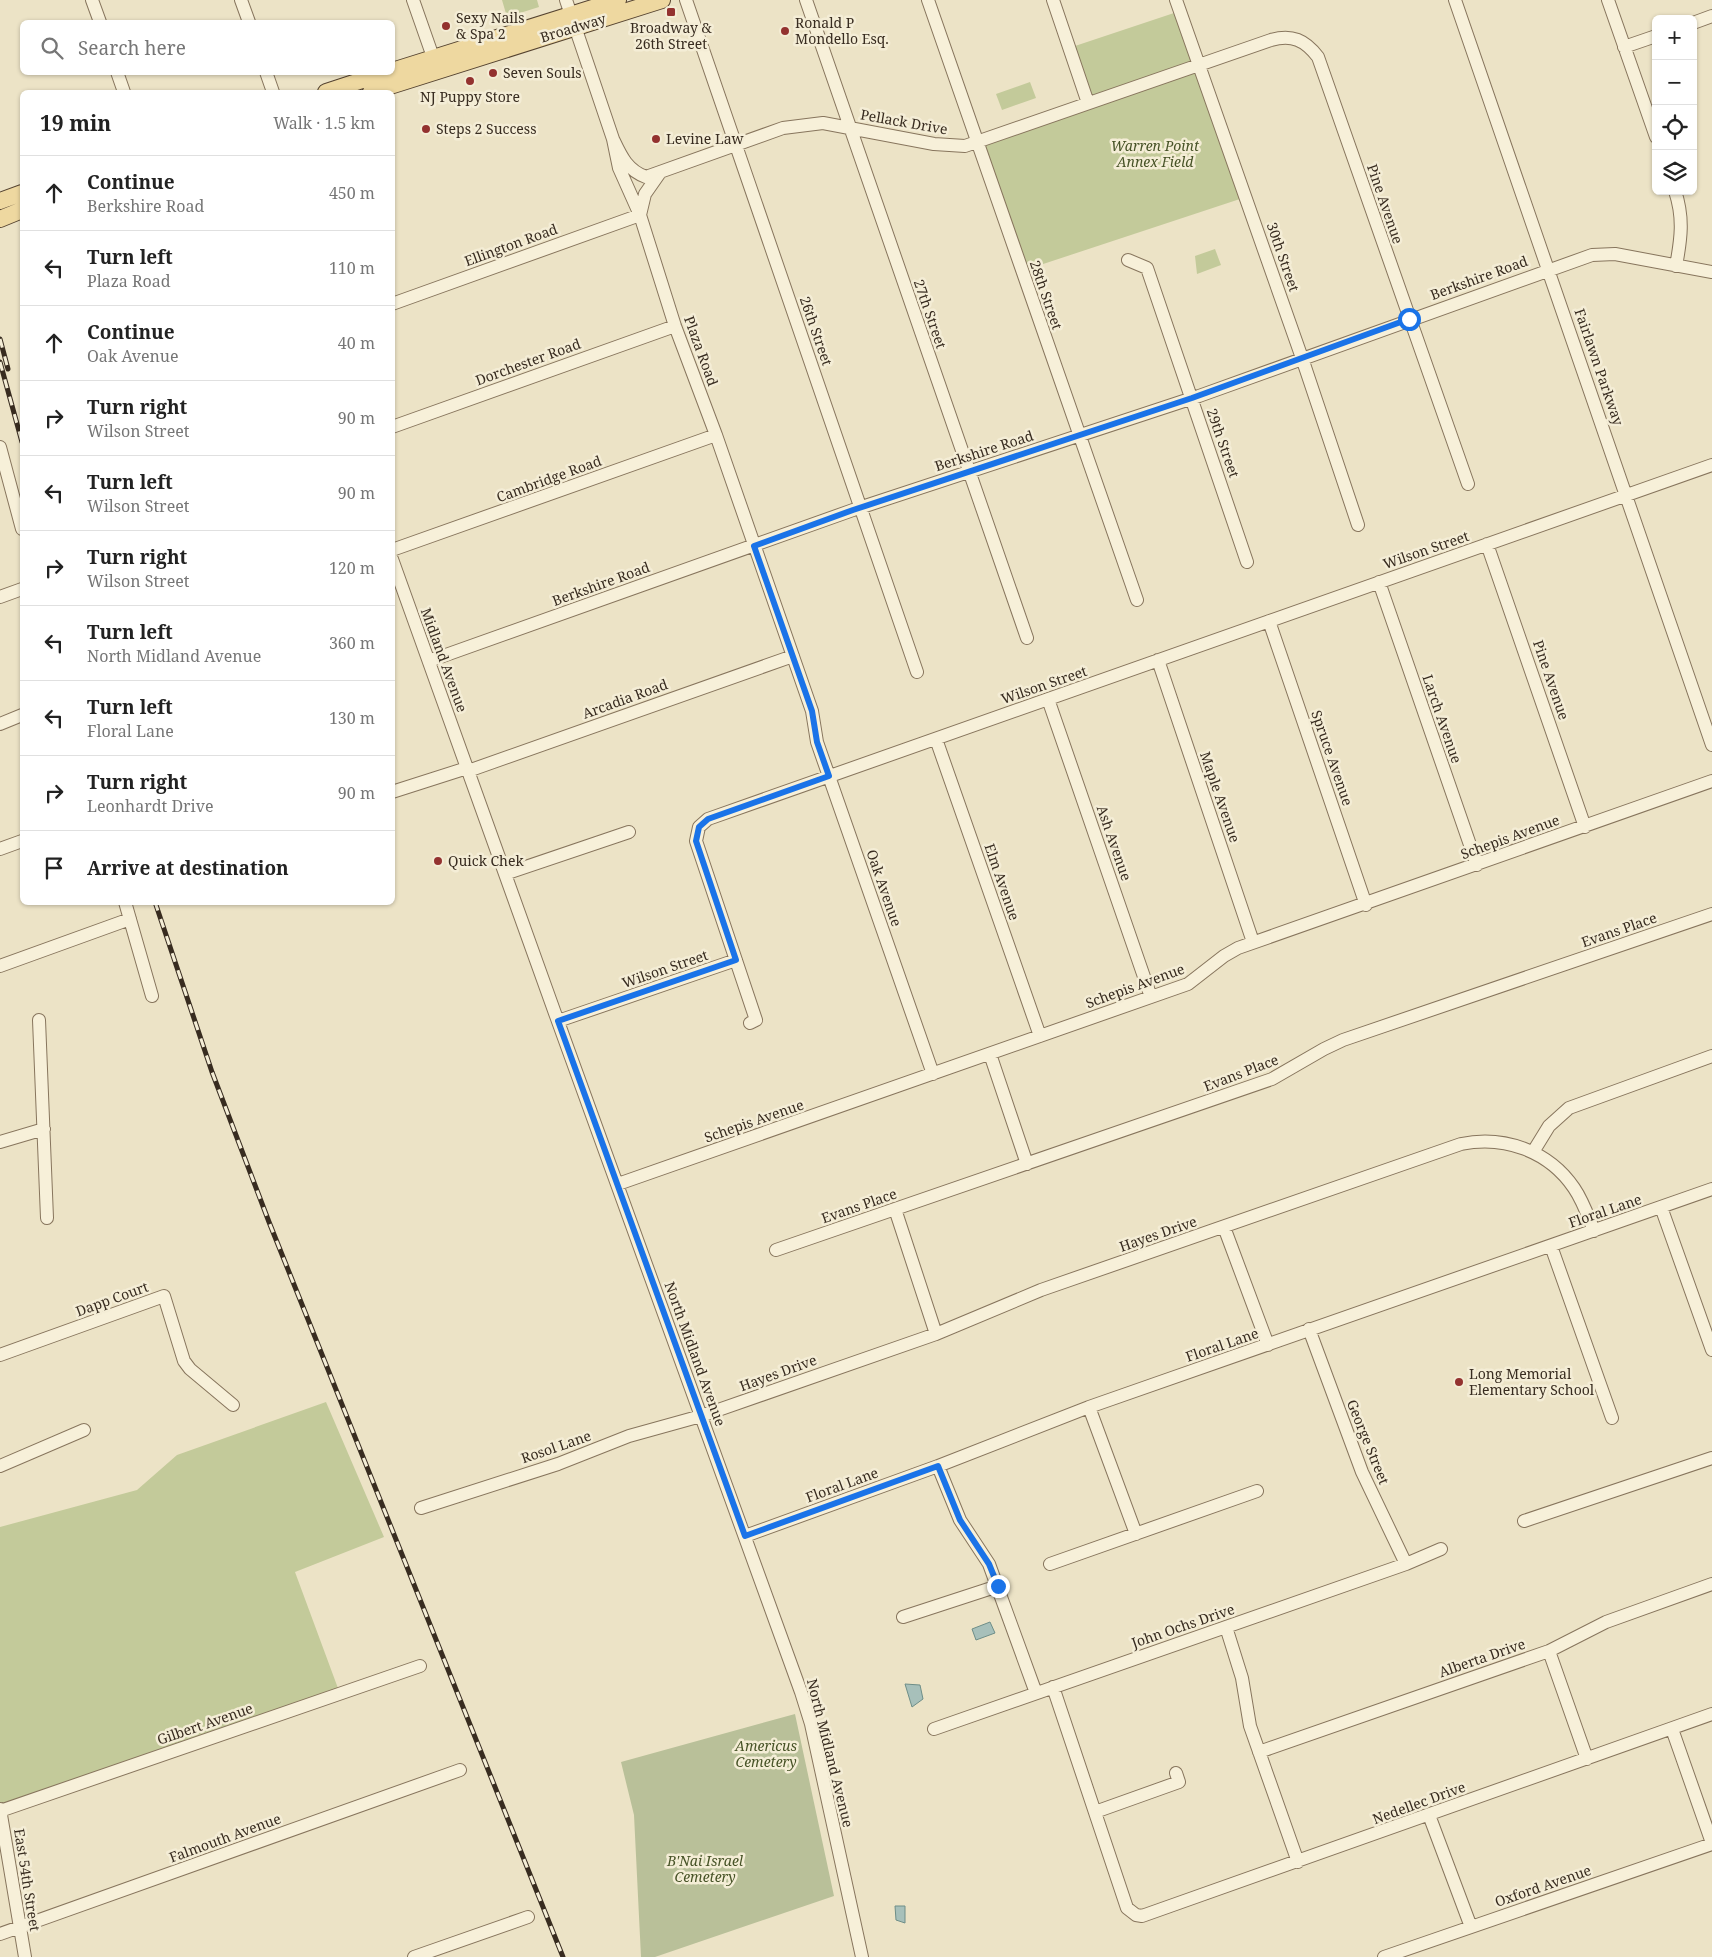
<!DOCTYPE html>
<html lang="en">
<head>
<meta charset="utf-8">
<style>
	body { margin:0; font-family:"Noto Serif",serif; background:#f2f2f2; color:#222 }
	.controls { position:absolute; right:15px; top:15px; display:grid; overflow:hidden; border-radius:8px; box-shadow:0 1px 4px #0004 }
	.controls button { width:45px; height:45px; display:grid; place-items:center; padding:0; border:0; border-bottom:1px solid #e0e0e0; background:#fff; color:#222; font:25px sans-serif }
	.stop { position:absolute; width:15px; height:15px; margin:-11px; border:4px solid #1a73e8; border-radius:50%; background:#fff }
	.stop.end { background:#1a73e8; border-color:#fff; box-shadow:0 1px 5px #0008 }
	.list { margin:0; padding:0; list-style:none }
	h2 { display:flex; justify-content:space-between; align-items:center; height:65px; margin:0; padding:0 20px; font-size:21px }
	h2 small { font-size:16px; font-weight:400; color:#767676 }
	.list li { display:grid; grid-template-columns:32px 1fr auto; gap:15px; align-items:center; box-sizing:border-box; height:75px; padding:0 20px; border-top:1px solid #e0e0e0 }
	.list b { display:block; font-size:19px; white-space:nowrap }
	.list p { margin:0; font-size:16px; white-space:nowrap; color:#767676 }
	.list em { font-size:16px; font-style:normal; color:#767676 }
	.icon { flex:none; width:28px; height:28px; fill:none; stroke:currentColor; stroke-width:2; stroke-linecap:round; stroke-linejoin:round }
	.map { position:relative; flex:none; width:1712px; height:1957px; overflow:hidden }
	.search { position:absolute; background:#fff; box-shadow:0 1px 4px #0004; left:20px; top:20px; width:375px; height:55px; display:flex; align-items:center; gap:12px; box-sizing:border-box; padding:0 18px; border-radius:8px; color:#767676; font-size:19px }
	.panel { position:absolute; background:#fff; box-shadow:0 1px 4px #0004; left:20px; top:90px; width:375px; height:815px; border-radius:8px }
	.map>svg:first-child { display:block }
</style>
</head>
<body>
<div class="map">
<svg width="1712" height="1957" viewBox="0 0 1712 1957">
	<rect width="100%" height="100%" fill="#ece3c6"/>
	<path fill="#c3ca9a" d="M502 0H537L539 7 507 17Z
		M1180 11 1246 197 1022 271 976 142 1088 103 1069 48Z
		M1030 82 1036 98 1002 110 996 94Z
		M1215 249 1221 265 1197 274 1195 256Z
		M326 1402 384 1537 295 1572 339 1691 0 1806V1527L137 1490 177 1455Z"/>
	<path fill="#b9c099" d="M795 1714 834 1896 655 1957H641L634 1815 621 1762Z"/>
	<path fill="#a7c0ba" stroke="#6e8e88" d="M990 1622 995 1633 976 1640 972 1629Z
		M905 1684 920 1685 923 1699 912 1707Z
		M895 1906H905V1923L896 1920Z"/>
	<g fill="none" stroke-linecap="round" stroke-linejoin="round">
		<g stroke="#87755d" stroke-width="14">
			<path id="minor" d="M92 0 100 22
				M241 0 249 22
				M413 0 433 57
				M566 0 613 139 619 168 640 215 675 326 716 435 812 711 817 742 933 1074
				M686 0 917 672
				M806 0 1027 638
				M928 0 1137 600
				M1053 0 1088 103
				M1176 0 1302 358 1358 525
				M1455 0 1712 745
				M1608 0 1656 137
				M1693 23 1712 16
				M1624 47 1656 36
				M117 72 124 92
				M266 72 273 92
				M613 139C621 156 627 170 646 177L783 128 823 123 934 144 965 146 1271 40C1292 34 1305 40 1318 57L1468 484
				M1675 191C1684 218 1681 239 1676 266
				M640 215 645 194 659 174
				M1128 260 1147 268 1247 562
				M392 304 640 215
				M392 427 675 326
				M0 447 22 529
				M1487 544 1585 827
				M392 550 716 435
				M392 559 556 1016 801 1692 811 1724 862 1957
				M1379 582 1477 865
				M0 597 22 589
				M1269 621 1366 905
				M1158 660 1253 942
				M429 661 853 510 1199 396 1592 255 1615 254 1712 272
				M1048 699 1151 997
				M0 724 22 715
				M936 739 1040 1036
				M468 771 793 656
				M392 792 467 768
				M0 849 22 841
				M505 874 629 832
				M125 902 152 996
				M0 966 130 919
				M39 1020 47 1218
				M558 1021 736 960
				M750 1023 756 1020 696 841 699 827 708 819 1712 465
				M990 1054 1027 1164
				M0 1142 44 1129
				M1533 1152 1549 1126 1569 1108 1712 1056
				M618 1184 1188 984 1224 956 1238 948 1712 781
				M1661 1207 1712 1350
				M895 1209 936 1334
				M1224 1227 1268 1345
				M1551 1246 1612 1418
				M776 1250 1272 1079 1324 1049 1343 1040 1712 914
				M1309 1329 1362 1472 1406 1564
				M0 1355 164 1296 184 1361 190 1369 233 1405
				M1089 1407 1136 1534
				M0 1466 84 1430
				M938 1466 960 1520 989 1564 1036 1693
				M421 1508 558 1464 629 1436 701 1416 936 1334 1041 1290 1461 1144C1504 1135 1549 1151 1574 1188 1583 1201 1588 1216 1594 1231
				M1524 1521 1712 1458
				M745 1536 938 1466 1089 1407 1712 1189
				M1050 1564 1257 1491
				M903 1617 998 1586
				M1226 1627 1242 1678 1250 1726 1298 1862
				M1549 1651 1587 1759
				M1053 1687 1127 1908 1136 1915 1142 1916 1712 1714
				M934 1729 1406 1564 1441 1549
				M1672 1729 1712 1843
				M1259 1752 1549 1651 1606 1622 1712 1584
				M0 1809 25 1957
				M0 1811 420 1666
				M1095 1812 1179 1782 1176 1773
				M1429 1815 1471 1927
				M0 1934 460 1770
				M414 1957 528 1917
				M1384 1957 1712 1844"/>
		</g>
		<g stroke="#554330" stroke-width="18">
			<path id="major" d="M392 71 618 0
				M326 92 387 72
				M371 92 662 0
				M0 201 22 193
				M0 219 22 210"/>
		</g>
		<use href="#minor" stroke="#f7f0d9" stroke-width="12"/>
		<use href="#major" stroke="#eed8a0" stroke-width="16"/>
		<g stroke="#382c20" stroke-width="5">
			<path id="rail" d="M0 339 8 369
				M0 362 22 442
				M155 902 212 1072 269 1222 563 1957"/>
		</g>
		<use href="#rail" stroke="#f4edd6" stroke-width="3" stroke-dasharray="9" stroke-linecap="butt"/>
	</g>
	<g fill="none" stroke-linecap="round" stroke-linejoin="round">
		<path stroke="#1a73e8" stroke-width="6" d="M998 1586 989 1564 960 1520 938 1466 745 1536 558 1021 736 960 696 841 699 827 708 819 829 776 817 742 812 711 754 546 853 510 1192 398 1409 319"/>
	</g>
	<g fill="#93322f" stroke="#f4edd6" stroke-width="2">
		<rect x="666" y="7" width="10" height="10" rx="2.5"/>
		<circle cx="446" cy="26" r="5"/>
		<circle cx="785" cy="31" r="5"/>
		<circle cx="493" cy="73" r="5"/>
		<circle cx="470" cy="81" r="5"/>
		<circle cx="426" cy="129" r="5"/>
		<circle cx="656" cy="139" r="5"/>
		<circle cx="438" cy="861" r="5"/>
		<circle cx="1459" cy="1382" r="5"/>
	</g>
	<g text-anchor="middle" stroke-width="5" stroke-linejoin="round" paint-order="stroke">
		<g font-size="14" fill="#382c20" stroke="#f4edd6" text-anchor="start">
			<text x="456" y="23">Sexy Nails<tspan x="456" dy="16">&amp; Spa 2</tspan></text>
			<text x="795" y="28">Ronald P<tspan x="795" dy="16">Mondello Esq.</tspan></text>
			<text x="671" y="33" text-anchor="middle">Broadway &amp;<tspan x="671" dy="16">26th Street</tspan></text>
			<text x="503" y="78">Seven Souls</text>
			<text x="470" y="102" text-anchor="middle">NJ Puppy Store</text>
			<text x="436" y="134">Steps 2 Success</text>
			<text x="666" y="144">Levine Law</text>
			<text x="448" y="866">Quick Chek</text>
			<text x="1469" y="1379">Long Memorial<tspan x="1469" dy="16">Elementary School</tspan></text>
		</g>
		<g font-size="14" fill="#382c20" stroke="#f4edd6">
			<text transform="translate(573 28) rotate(-17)" y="5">Broadway</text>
			<text transform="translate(904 122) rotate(10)" y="5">Pellack Drive</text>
			<text transform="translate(1385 204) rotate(71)" y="5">Pine Avenue</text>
			<text transform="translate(511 245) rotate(-20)" y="5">Ellington Road</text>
			<text transform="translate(1283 257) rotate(71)" y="5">30th Street</text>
			<text transform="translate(1479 278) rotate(-20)" y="5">Berkshire Road</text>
			<text transform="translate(1046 295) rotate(71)" y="5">28th Street</text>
			<text transform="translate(930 314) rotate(71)" y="5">27th Street</text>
			<text transform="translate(816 331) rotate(71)" y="5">26th Street</text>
			<text transform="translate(701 351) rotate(70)" y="5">Plaza Road</text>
			<text transform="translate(528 362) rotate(-20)" y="5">Dorchester Road</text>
			<text transform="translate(1599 367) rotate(71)" y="5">Fairlawn Parkway</text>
			<text transform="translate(1223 443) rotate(71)" y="5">29th Street</text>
			<text transform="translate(984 451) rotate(-18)" y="5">Berkshire Road</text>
			<text transform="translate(549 479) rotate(-20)" y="5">Cambridge Road</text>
			<text transform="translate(1426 550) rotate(-19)" y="5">Wilson Street</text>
			<text transform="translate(601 584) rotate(-20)" y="5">Berkshire Road</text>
			<text transform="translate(444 660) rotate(70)" y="5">Midland Avenue</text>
			<text transform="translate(1551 680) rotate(71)" y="5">Pine Avenue</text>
			<text transform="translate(1044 685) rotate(-19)" y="5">Wilson Street</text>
			<text transform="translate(625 699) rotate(-20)" y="5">Arcadia Road</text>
			<text transform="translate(1442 719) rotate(71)" y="5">Larch Avenue</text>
			<text transform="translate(1332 758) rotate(71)" y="5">Spruce Avenue</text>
			<text transform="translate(1220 797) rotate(71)" y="5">Maple Avenue</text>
			<text transform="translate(1510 837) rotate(-20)" y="5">Schepis Avenue</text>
			<text transform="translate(1114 843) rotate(71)" y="5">Ash Avenue</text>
			<text transform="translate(1002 882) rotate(71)" y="5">Elm Avenue</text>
			<text transform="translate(884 888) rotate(71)" y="5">Oak Avenue</text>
			<text transform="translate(1619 930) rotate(-19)" y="5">Evans Place</text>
			<text transform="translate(665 969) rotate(-19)" y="5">Wilson Street</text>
			<text transform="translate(1135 986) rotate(-20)" y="5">Schepis Avenue</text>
			<text transform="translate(1241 1073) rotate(-21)" y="5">Evans Place</text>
			<text transform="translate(754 1121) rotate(-19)" y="5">Schepis Avenue</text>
			<text transform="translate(859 1206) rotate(-19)" y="5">Evans Place</text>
			<text transform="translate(1605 1211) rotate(-19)" y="5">Floral Lane</text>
			<text transform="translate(1158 1234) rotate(-19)" y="5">Hayes Drive</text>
			<text transform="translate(112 1299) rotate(-20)" y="5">Dapp Court</text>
			<text transform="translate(1222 1345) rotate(-19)" y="5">Floral Lane</text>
			<text transform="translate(695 1354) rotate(70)" y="5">North Midland Avenue</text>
			<text transform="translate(778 1373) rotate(-20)" y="5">Hayes Drive</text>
			<text transform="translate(1368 1442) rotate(68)" y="5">George Street</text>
			<text transform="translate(556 1447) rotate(-19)" y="5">Rosol Lane</text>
			<text transform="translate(842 1485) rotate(-20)" y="5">Floral Lane</text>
			<text transform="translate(1183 1626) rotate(-19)" y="5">John Ochs Drive</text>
			<text transform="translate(1482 1658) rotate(-19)" y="5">Alberta Drive</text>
			<text transform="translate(205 1724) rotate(-19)" y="5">Gilbert Avenue</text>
			<text transform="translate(830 1753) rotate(76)" y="5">North Midland Avenue</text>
			<text transform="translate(1419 1803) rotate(-20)" y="5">Nedellec Drive</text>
			<text transform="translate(225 1838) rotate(-20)" y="5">Falmouth Avenue</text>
			<text transform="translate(27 1880) rotate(81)" y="5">East 54th Street</text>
			<text transform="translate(1543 1886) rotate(-19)" y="5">Oxford Avenue</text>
		</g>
		<g font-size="14" font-style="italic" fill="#475327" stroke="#f4edd6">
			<text x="1155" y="151">Warren Point<tspan x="1155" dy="16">Annex Field</tspan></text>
			<text x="766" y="1751">Americus<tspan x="766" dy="16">Cemetery</tspan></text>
			<text x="705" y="1866">B'Nai Israel<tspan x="705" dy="16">Cemetery</tspan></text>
		</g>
	</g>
</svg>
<div class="controls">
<button>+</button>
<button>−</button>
<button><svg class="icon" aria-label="locate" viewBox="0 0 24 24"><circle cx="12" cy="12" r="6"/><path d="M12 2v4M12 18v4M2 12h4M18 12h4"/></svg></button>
<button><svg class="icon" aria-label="layers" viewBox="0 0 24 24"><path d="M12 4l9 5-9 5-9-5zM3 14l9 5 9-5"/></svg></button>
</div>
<div class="stop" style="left:1409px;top:319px"></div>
<div class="stop end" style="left:998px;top:1586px"></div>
<div class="search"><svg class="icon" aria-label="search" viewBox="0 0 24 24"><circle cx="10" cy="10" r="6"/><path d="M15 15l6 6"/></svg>Search here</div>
<section class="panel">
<h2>19 min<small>Walk · 1.5 km</small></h2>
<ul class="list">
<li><svg class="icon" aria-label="ahead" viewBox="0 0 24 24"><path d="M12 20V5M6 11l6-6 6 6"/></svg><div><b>Continue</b><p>Berkshire Road</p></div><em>450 m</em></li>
<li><svg class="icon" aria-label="left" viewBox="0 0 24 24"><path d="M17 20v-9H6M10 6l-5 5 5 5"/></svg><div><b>Turn left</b><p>Plaza Road</p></div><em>110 m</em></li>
<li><svg class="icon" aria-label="ahead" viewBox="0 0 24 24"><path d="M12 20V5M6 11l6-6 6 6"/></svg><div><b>Continue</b><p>Oak Avenue</p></div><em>40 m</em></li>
<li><svg class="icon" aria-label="right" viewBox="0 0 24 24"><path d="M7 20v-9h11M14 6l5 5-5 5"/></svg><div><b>Turn right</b><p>Wilson Street</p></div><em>90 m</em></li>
<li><svg class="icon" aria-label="left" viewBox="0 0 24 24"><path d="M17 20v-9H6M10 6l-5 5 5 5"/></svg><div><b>Turn left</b><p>Wilson Street</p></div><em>90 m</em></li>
<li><svg class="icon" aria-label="right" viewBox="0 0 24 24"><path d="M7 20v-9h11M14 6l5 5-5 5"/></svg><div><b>Turn right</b><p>Wilson Street</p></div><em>120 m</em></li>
<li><svg class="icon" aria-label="left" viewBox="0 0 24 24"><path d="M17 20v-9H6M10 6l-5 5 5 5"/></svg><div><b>Turn left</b><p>North Midland Avenue</p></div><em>360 m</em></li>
<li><svg class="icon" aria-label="left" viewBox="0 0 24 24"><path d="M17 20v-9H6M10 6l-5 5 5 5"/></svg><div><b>Turn left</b><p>Floral Lane</p></div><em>130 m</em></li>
<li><svg class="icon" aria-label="right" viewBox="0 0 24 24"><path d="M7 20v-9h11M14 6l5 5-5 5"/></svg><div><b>Turn right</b><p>Leonhardt Drive</p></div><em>90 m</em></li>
<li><svg class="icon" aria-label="arrive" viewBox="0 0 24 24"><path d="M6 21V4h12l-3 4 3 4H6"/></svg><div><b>Arrive at destination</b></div></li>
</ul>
</section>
</div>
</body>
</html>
